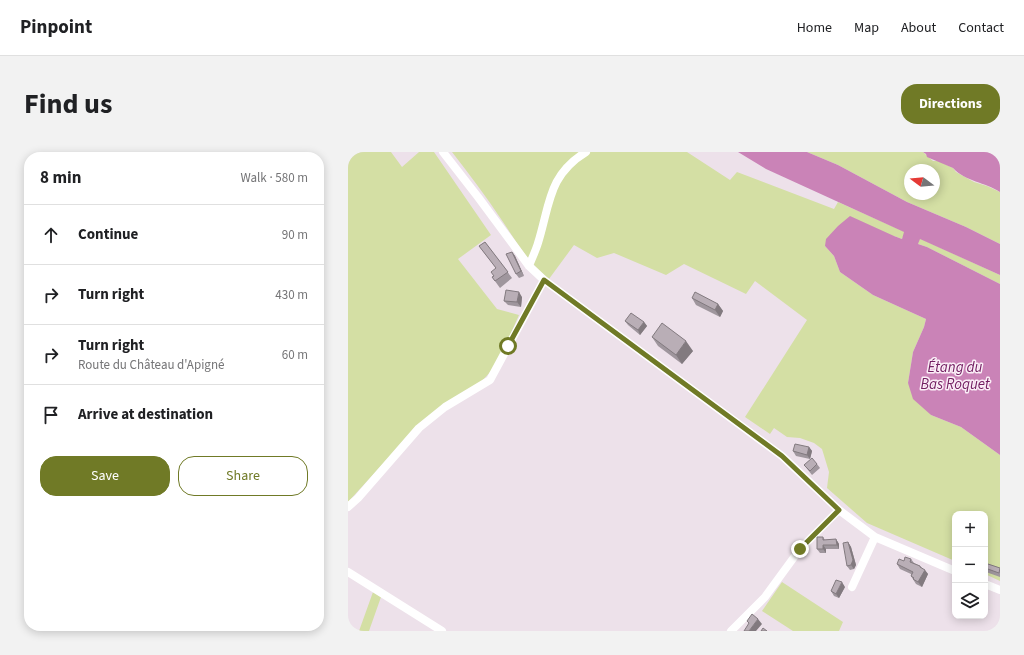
<!DOCTYPE html>
<html lang="en">
<head>
<meta charset="utf-8">
<style>
	body { margin:0; font-family:"Source Sans 3",sans-serif; background:#f2f2f2; color:#202124 }
	.controls { position:absolute; right:12px; bottom:12px; display:grid; overflow:hidden; border-radius:8px; box-shadow:0 2px 10px #0003 }
	.controls button { width:36px; height:36px; display:grid; place-items:center; padding:0; border:0; border-bottom:1px solid #e0e0e0; background:#fff; color:#202124; font:20px sans-serif }
	.compass { position:absolute; left:556px; top:12px; width:36px; height:36px; border-radius:50%; background:#fff; box-shadow:0 2px 10px #0003; rotate:286deg }
	.stop { position:absolute; width:12px; height:12px; margin:-9px; border:3px solid #707a26; border-radius:50%; background:#fff }
	.stop.end { background:#707a26; border-color:#fff; box-shadow:0 1px 4px #0008 }
	.list { margin:0; padding:0; list-style:none }
	h2 { display:flex; justify-content:space-between; align-items:center; height:52px; margin:0; padding:0 16px; font-size:17px }
	h2 small { font-size:13px; font-weight:400; color:#757577 }
	.list li { display:grid; grid-template-columns:26px 1fr auto; gap:12px; align-items:center; box-sizing:border-box; height:60px; padding:0 16px; border-top:1px solid #e0e0e0 }
	.list b { display:block; font-size:15px; white-space:nowrap }
	.list p { margin:0; font-size:13px; white-space:nowrap; color:#757577 }
	.list em { font-size:13px; font-style:normal; color:#757577 }
	.actions { display:flex; gap:8px; padding:12px 16px }
	.actions a { flex:1; padding:9px 0; border:1px solid #707a26; border-radius:16px; text-align:center; font-size:14px; color:#707a26 }
	.actions .main { background:#707a26; color:#fff }
	.icon { flex:none; width:22px; height:22px; fill:none; stroke:currentColor; stroke-width:2; stroke-linecap:round; stroke-linejoin:round }
	.map { position:relative; flex:none; width:652px; height:479px; overflow:hidden; border-radius:16px }
	header { display:flex; align-items:center; gap:24px; box-sizing:border-box; height:56px; padding:0 20px; background:#fff; border-bottom:1px solid #e0e0e0 }
	header strong { font-size:19px }
	nav { display:flex; gap:22px; margin-inline-start:auto; font-size:14px }
	.intro { display:flex; align-items:center; justify-content:space-between; box-sizing:border-box; height:96px; padding:0 24px }
	h1 { margin:0; font-size:28px }
	.button { padding:10px 18px; border-radius:16px; background:#707a26; color:#fff; font-size:14px; font-weight:700 }
	main { display:flex; gap:24px; padding:0 24px }
	aside { flex:1; background:#fff; border-radius:16px; box-shadow:0 2px 10px #0003 }
	.map>svg:first-child { display:block }
</style>
</head>
<body>
<header>
<strong>Pinpoint</strong>
<nav><a>Home</a><a>Map</a><a>About</a><a>Contact</a></nav>
</header>
<div class="intro"><h1>Find us</h1><a class="button">Directions</a></div>
<main>
<aside>
<h2>8 min<small>Walk · 580 m</small></h2>
<ul class="list">
<li><svg class="icon" aria-label="ahead" viewBox="0 0 24 24"><path d="M12 20V5M6 11l6-6 6 6"/></svg><div><b>Continue</b></div><em>90 m</em></li>
<li><svg class="icon" aria-label="right" viewBox="0 0 24 24"><path d="M7 20v-9h11M14 6l5 5-5 5"/></svg><div><b>Turn right</b></div><em>430 m</em></li>
<li><svg class="icon" aria-label="right" viewBox="0 0 24 24"><path d="M7 20v-9h11M14 6l5 5-5 5"/></svg><div><b>Turn right</b><p>Route du Château d'Apigné</p></div><em>60 m</em></li>
<li><svg class="icon" aria-label="arrive" viewBox="0 0 24 24"><path d="M6 21V4h12l-3 4 3 4H6"/></svg><div><b>Arrive at destination</b></div></li>
</ul>
<div class="actions"><a class="main">Save</a><a>Share</a></div>
</aside>
<div class="map">
<svg width="652" height="479" viewBox="0 0 652 479">
	<rect width="100%" height="100%" fill="#ede1ea"/>
	<path fill="#d4dfa4" fill-rule="evenodd" d="M0 0H43L54 15 71 0H86L143 83 110 107 149 157 171 163 159 190 145 217 133 230 64 280 0 350Z
		M104 0H339L382 28 389 20 486 57 490 50 557 80 554 87 546 84 477 94 486 104 492 120 525 143 578 167 576 175 565 200 560 231 583 263 613 275 652 303V429L637 422V362H607V409L519 371 479 336 481 320 474 297 466 291 452 286 439 285 426 276 422 282 397 265 459 168 407 129 398 142 336 112 318 123 266 101 249 106 226 93 201 127C180 111 168 89 153 67 138 44 121 22 104 0Z
		M459 0H575L585 9H591L605 16 608 20 626 30 639 34 652 40V92L618 75 559 50 490 13ZM562 18H586V42H562Z
		M571 86 652 123V132L579 95 570 92Z
		M434 430 495 470 491 479H445L414 459Z
		M25 440 33 445 21 479H11Z"/>
	<path fill="#ca83b7" d="M390 0H459L490 13 559 50 618 75 652 92V123L572 87 570 92 579 95 652 132V303L613 275 583 263 565 247 560 231 565 200 576 175 578 167 525 143 492 120 486 104 477 94 478 87 490 74 502 64 546 84 554 87 556 80 418 17Z
		M575 0H652V40C637 30 618 30 605 16L579 5 578 2Z"/>
	<g fill="none" stroke-linecap="round" stroke-linejoin="round">
		<path stroke="#fff" stroke-width="8" d="M95 0 130 45 181 114 196 128 434 304 491 358 527 385 607 419
			M181 114C184 106 188 98 190 91 202 53 200 23 238 0
			M0 355 10 346 71 276 97 255 142 228 196 128
			M0 420 94 479
			M637 432 652 438
			M504 435 527 385
			M383 479 417 445 452 397 491 358"/>
	</g>
	<path fill="#9f969d" d="M137 90 164 126 152 136 144 125 146 124 148 116 131 94Z
		M164 100 167 104 176 124 171 126 168 122Z
		M174 145 173 155 160 153 156 149Z
		M344 146 370 152 375 159 372 165 348 153Z
		M277 169 296 170 299 174 292 183 280 173Z
		M304 185 345 199 334 212 310 194Z
		M461 295 464 299 462 307 448 304 445 299Z
		M469 312 472 316 464 323 456 313Z
		M475 385 477 388 488 387 491 392V397H478V401H472L469 397Z
		M500 390 503 395 508 413 506 417 502 418 499 414Z
		M563 407 566 411 572 414 580 422 574 435 568 432 563 424V422L552 417 549 412Z
		M637 411 652 416V425L638 420 637 419Z
		M497 435 491 446 486 444 483 439Z"/>
	<path fill="#827a7f" d="M164 100 167 104 176 124 173 119Z
		M171 140 174 145 173 155 169 150Z
		M370 152 375 159 372 165 367 158Z
		M296 170 299 174 292 183 290 178Z
		M338 189 345 199 334 212 328 203Z
		M461 295 464 299 462 307 459 303Z
		M488 387 491 392V397L489 393Z
		M500 390 503 395 508 413 506 417 503 413Z
		M475 393 478 397V401L475 397Z
		M577 418 580 422 574 435 570 430Z
		M494 430 497 435 491 446 488 442Z
		M410 467 414 472 408 479H401Z"/>
	<path fill="#b9aeb6" stroke="#827a7f" d="M137 90 160 120 147 129 144 125 146 124 143 120 148 116 131 94Z
		M164 100 173 119 168 122 158 102Z
		M158 138 171 140 169 150 156 149Z
		M347 140 370 152 367 158 344 146Z
		M283 161 296 170 290 178 277 169Z
		M314 171 338 189 328 203 304 185Z
		M447 292 461 295 459 303 445 299Z
		M464 306 469 312 462 319 456 313Z
		M469 385H475V388L488 387 489 393H475V397H469Z
		M500 390 505 408 503 413 499 414 495 391Z
		M557 405 563 407 562 410 572 414V415L577 418 570 430 565 427 566 426 563 424 565 420 549 412 551 407 556 409Z
		M637 411 652 416 651 421 637 416Z
		M488 428 494 430 488 442 483 439Z
		M404 462 410 467 401 479H396L401 471 399 469Z
		M415 476 419 479H413Z"/>
	<g fill="none" stroke-linecap="round" stroke-linejoin="round">
		<path stroke="#707a26" stroke-width="5" d="M160 194 196 128 434 304 491 358 452 397"/>
	</g>
	<g text-anchor="middle" stroke-width="3" stroke-linejoin="round" paint-order="stroke">
		<g font-size="15" font-style="italic" fill="#742063" stroke="#fbeef7">
			<text x="607" y="220">Étang du<tspan x="607" dy="17">Bas Roquet</tspan></text>
		</g>
	</g>
</svg>
<div class="controls">
<button>+</button>
<button>−</button>
<button><svg class="icon" aria-label="layers" viewBox="0 0 24 24"><path d="M12 4l9 5-9 5-9-5zM3 14l9 5 9-5"/></svg></button>
</div>
<svg class="compass" viewBox="-18 -18 36 36"><path d="M0-13l5 13h-10z" fill="#e53935"/><path d="M0 13l5-13h-10z" fill="#757577"/></svg>
<div class="stop" style="left:160px;top:194px"></div>
<div class="stop end" style="left:452px;top:397px"></div>
</div>
</main>
</body>
</html>
